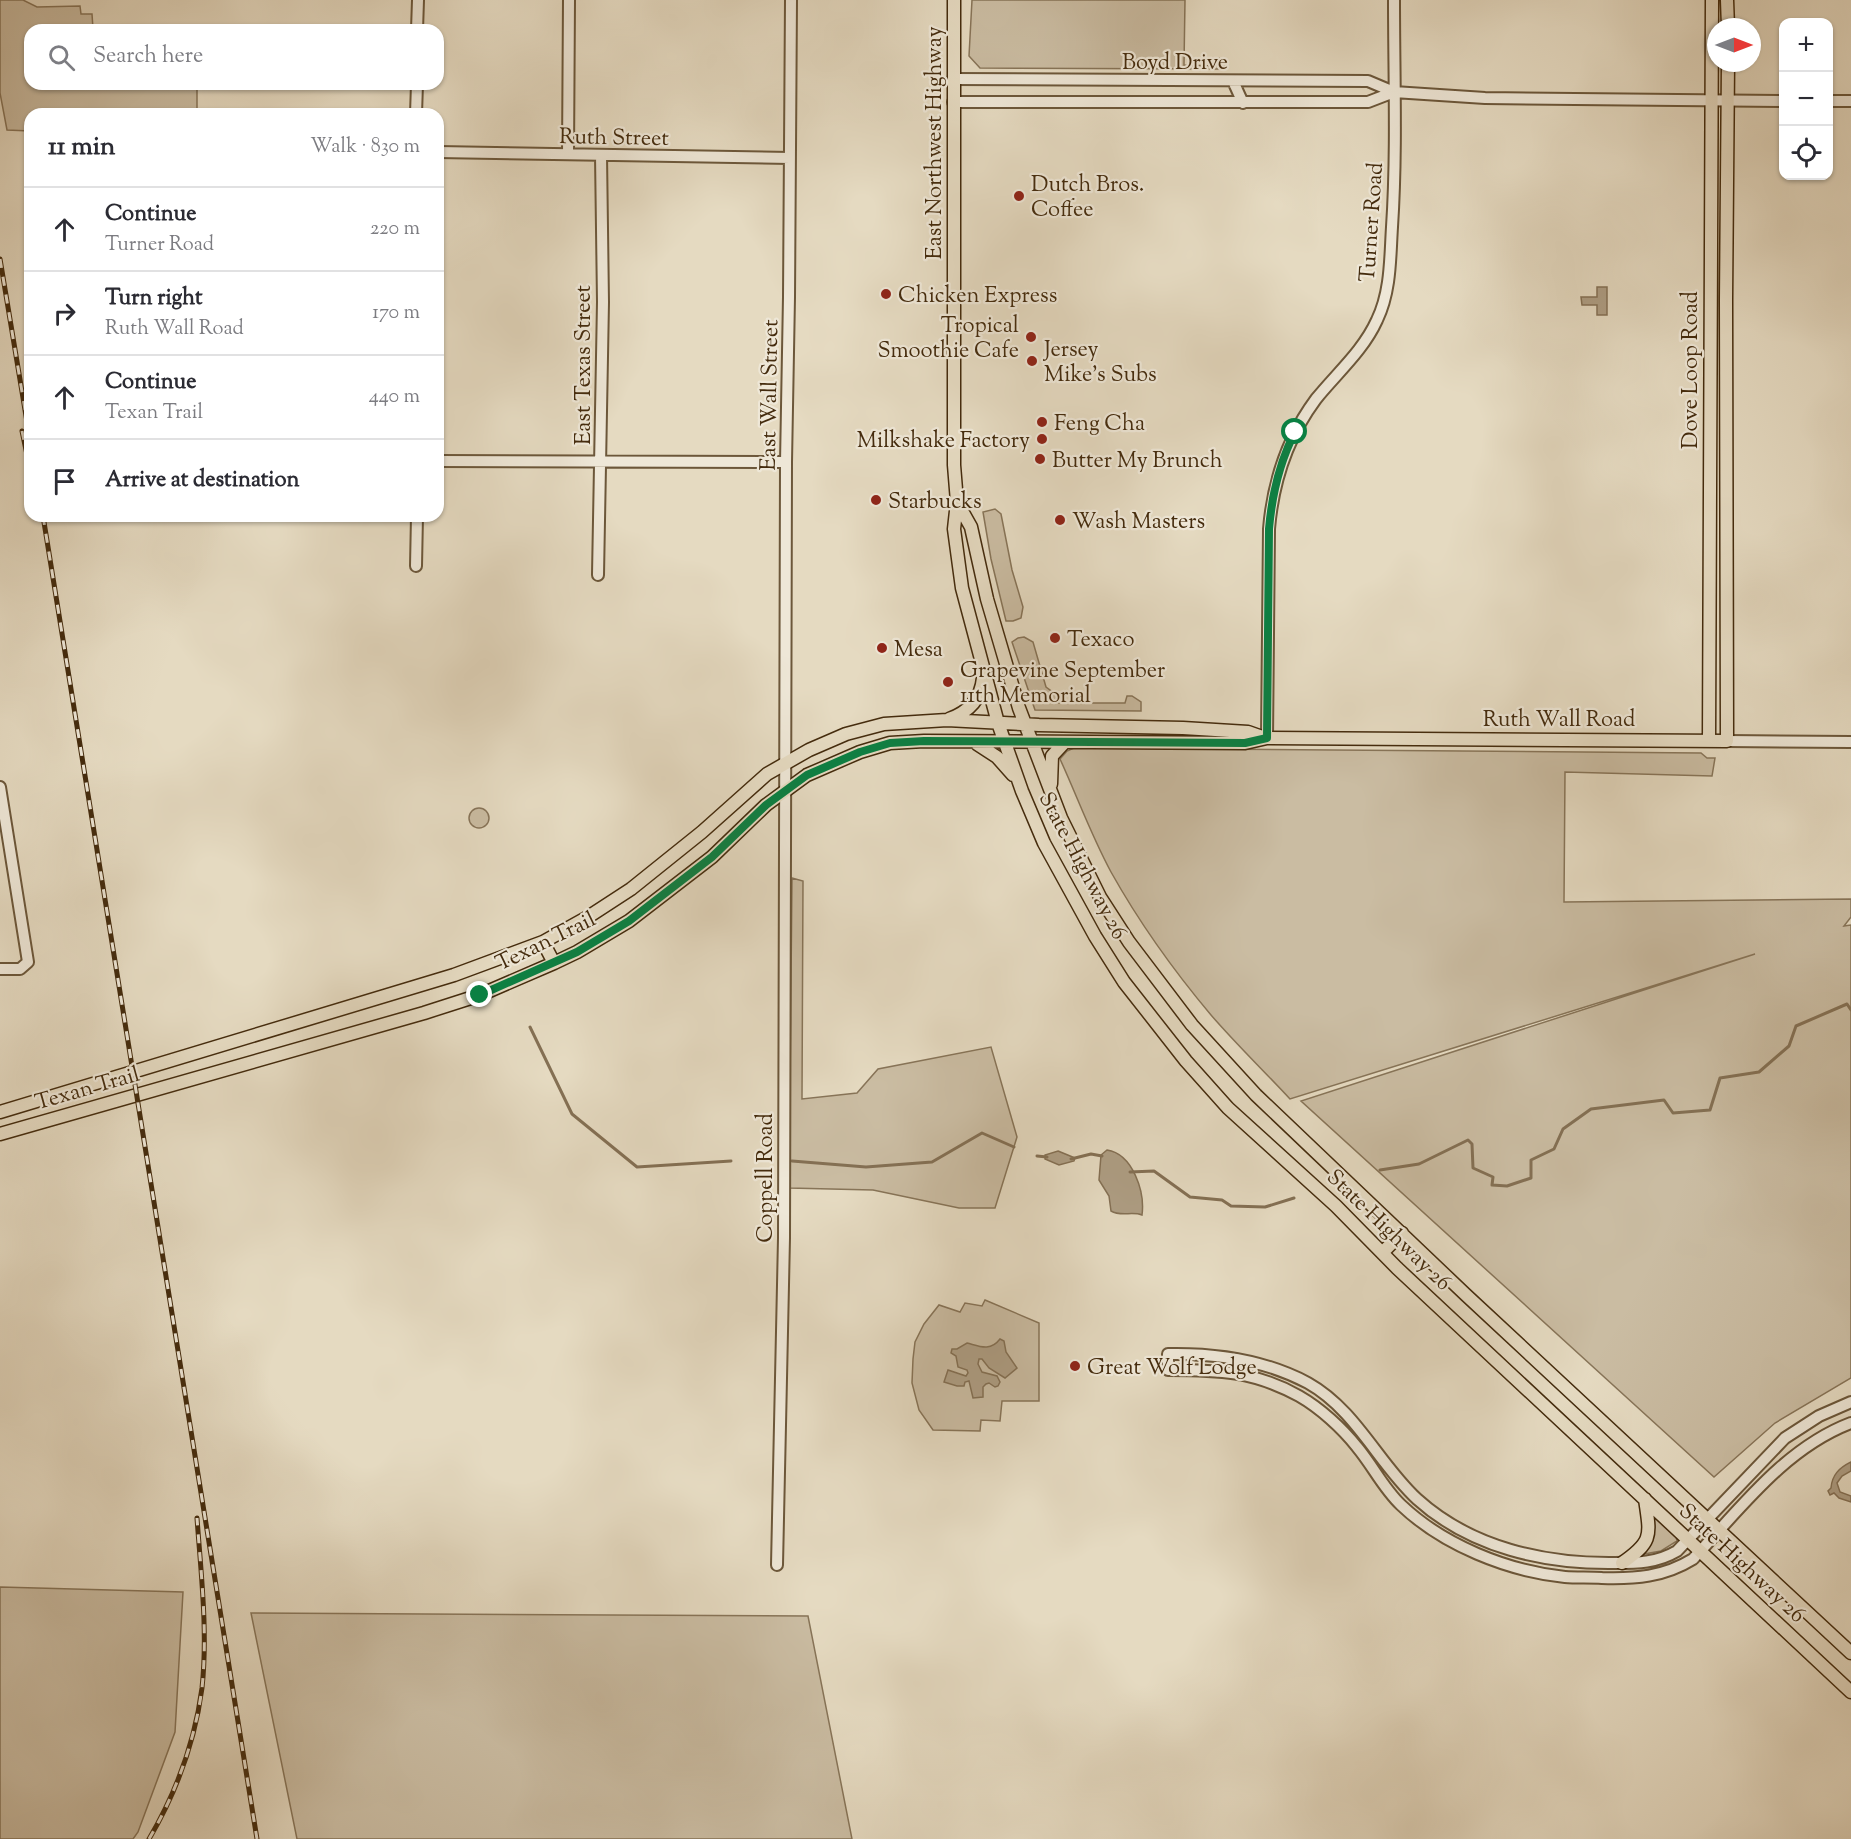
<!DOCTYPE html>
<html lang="en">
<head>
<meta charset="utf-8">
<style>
	body { margin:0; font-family:"Sorts Mill Goudy",serif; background:#f7f7f7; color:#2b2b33 }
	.controls { position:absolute; right:18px; top:18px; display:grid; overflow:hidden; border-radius:12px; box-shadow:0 2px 4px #0004 }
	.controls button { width:54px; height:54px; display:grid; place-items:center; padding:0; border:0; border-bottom:2px solid #e1e1e2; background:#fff; color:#2b2b33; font:30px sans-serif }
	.compass { position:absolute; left:1707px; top:18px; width:54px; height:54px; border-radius:50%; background:#fff; box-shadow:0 2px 4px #0004; rotate:90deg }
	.stop { position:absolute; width:18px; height:18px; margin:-14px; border:4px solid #0b8043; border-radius:50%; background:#fff }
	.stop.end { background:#0b8043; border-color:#fff; box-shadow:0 2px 6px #0008 }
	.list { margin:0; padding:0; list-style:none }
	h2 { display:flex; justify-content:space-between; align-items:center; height:78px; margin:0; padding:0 24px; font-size:26px }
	h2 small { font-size:20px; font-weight:400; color:#7c7c81 }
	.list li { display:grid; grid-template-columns:39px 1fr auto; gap:18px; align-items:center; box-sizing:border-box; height:84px; padding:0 24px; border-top:2px solid #e1e1e2 }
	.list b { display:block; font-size:22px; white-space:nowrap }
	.list p { margin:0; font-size:20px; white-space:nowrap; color:#7c7c81 }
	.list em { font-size:20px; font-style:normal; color:#7c7c81 }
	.icon { flex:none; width:33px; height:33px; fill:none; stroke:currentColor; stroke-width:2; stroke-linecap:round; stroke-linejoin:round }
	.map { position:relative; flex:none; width:1851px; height:1839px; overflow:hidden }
	.search { position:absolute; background:#fff; box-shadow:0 2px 4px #0004; left:24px; top:24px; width:420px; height:66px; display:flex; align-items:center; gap:15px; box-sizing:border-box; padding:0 21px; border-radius:18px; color:#7c7c81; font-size:22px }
	.panel { position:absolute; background:#fff; box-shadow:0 2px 4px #0004; left:24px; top:108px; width:420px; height:414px; border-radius:18px }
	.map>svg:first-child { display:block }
</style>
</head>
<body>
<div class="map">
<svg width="1851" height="1839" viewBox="0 0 1851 1839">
	<rect width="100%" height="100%" fill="#e5dac1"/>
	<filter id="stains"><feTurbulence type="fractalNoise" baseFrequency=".00333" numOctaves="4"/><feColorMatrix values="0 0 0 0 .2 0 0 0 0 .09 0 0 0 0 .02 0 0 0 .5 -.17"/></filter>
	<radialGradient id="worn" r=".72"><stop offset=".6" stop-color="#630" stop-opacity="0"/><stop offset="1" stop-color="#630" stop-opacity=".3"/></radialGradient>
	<path fill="#cabca2" stroke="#877458" stroke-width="1.5" d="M0 0H23L37 7 80 6 81 14H92L93 29H102L104 25H124L120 30H30V84H152V87H197V114H30V131L7 130 0 93Z
		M972 0H1185L1184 65 1213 66V58H1219L1225 64V69L980 68 969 56Z
		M995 509 1001 514 1012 570 1023 607 1021 618 1013 621H1006L991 559 983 512Z
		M1024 637 1033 642 1046 687 1058 696 1059 703H1125L1127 696H1132L1141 702V711L1035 710 1012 642 1018 638Z
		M1074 748 1701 753 1707 758H1715L1712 776 1565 772 1564 902 1851 899V917L1844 926 1851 925V1378L1775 1423 1714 1477 1301 1101 1755 954 1290 1099C1264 1071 1236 1044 1211 1015 1174 971 1139 922 1111 872 1091 835 1077 796 1060 759L1067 751Z
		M469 818a10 10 0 1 1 20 0a10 10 0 1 1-20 0Z
		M792 878 803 881 802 1099 857 1093 878 1069 991 1047 1017 1137 995 1208H959L873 1190 789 1188Z
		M985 1300 1039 1323V1401H1002L1000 1421 981 1420 980 1431 933 1430 919 1410 912 1383 913 1359 915 1342 924 1324 939 1305 960 1312 965 1303 982 1306Z
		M1653 1514 1676 1536 1677 1541 1661 1551 1644 1554Z
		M0 1587 183 1592 175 1732 138 1832 133 1839H0Z
		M251 1613 808 1616 852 1839H297Z"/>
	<path fill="#ae9e84" stroke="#847054" stroke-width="1.5" d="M1597 287H1607V315H1597V305H1582L1581 297H1597Z
		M1107 1150C1133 1154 1145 1192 1142 1215 1132 1211 1121 1217 1111 1211L1109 1196 1099 1180 1101 1155Z
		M1058 1151 1075 1158 1074 1161 1059 1165 1045 1159V1155Z
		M1000 1339 1004 1341 1006 1352 1017 1368 1005 1378 989 1368 982 1359H979L978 1364 982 1372 997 1376 1000 1382 998 1386 995 1387 989 1383 986 1384 983 1387V1397L973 1398 969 1381 965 1382 964 1386H957L944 1382 948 1370 966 1376 968 1373 967 1370 958 1367 956 1356 951 1353 952 1349H957L967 1343C979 1346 990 1352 1000 1339Z
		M1851 1462V1471L1842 1476 1837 1483 1840 1492 1851 1496V1502L1839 1498 1834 1493 1830 1495 1828 1491 1831 1488C1832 1475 1839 1468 1851 1462Z"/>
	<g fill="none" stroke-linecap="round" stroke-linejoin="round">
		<path stroke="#847054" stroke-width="3" d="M530 1027 572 1114 637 1167 731 1161
			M1037 1156 1047 1157
			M1071 1159 1091 1154 1102 1156
			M792 1161 866 1167 932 1162 982 1133 1014 1147
			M1380 1170 1419 1164 1468 1140 1472 1144 1473 1168 1493 1177 1492 1185 1507 1186 1531 1178V1160L1554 1149 1563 1129 1591 1109 1664 1100 1673 1113 1710 1110 1720 1078 1759 1072 1789 1046 1796 1026 1847 1004 1851 1010
			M1130 1172 1154 1171 1190 1197 1222 1200 1231 1206 1265 1207 1294 1198"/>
		<g stroke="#6c573a" stroke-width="14">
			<path id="minor" d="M417 30 418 0
				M953 79 1368 81 1394 92 1485 98 1784 101
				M1233 81 1243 103
				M1828 101H1851
				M953 102H1368L1394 92
				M416 114 417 84
				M438 152 790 158
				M568 154 569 0
				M438 461 786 462
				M416 566 417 516
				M598 575 603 302 601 155
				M1267 738 1269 529C1273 481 1287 438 1316 399 1337 373 1363 351 1377 320 1391 291 1390 258 1392 227 1397 151 1394 75 1394 0
				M1727 741 1851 742
				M0 787 28 962 20 969H0
				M1851 1402 1819 1416 1785 1438 1677 1551C1657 1563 1637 1563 1615 1563 1545 1564 1471 1548 1417 1499 1378 1463 1356 1410 1308 1383 1265 1360 1216 1353 1168 1354V1370C1218 1370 1254 1371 1299 1396 1320 1408 1342 1428 1357 1447 1373 1466 1383 1488 1401 1505 1443 1545 1507 1571 1565 1577 1577 1578 1590 1577 1602 1578 1635 1579 1664 1577 1693 1559 1740 1509 1785 1448 1851 1423
				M777 1565 784 1238 786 462 789 297 791 0"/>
		</g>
		<g stroke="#442b0d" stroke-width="15">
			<path id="major" d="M954 0V465L957 502 954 529 962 588 998 723 1022 791 1044 843 1095 936 1124 982 1186 1061 1228 1108 1336 1206 1397 1268 1851 1692
				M1727 0 1728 27
				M957 502 971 527 987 599 1019 708 1061 818 1100 897 1129 942 1192 1025 1256 1095 1466 1295 1851 1653
				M949 719C969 712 981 699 983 678
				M1709 740 1712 0
				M977 744 997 757 1013 775
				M1051 784 1052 756 1065 742
				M543 942 554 963
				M0 1112 454 975 543 942 588 917 631 889 702 832 767 774 809 750 846 734 884 724 947 720 1039 725 1183 728 1248 732 1265 738
				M0 1134 424 1013 480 995 554 963 577 952 629 921 712 857 766 805 807 775 860 752 890 743 924 741 1245 743 1267 738 1727 741 1726 300 1728 63
				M1383 1252 1402 1233
				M1622 1563C1654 1541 1650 1535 1645 1499"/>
		</g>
		<use href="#minor" stroke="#eee7d7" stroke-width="10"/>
		<use href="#major" stroke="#e5dac1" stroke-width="12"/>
		<g stroke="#442b0d" stroke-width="5">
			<path id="rail" d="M0 259 30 440
				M22 431 30 469
				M43 516 257 1839
				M149 1839C176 1793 195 1741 202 1688 208 1632 201 1574 197 1518"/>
		</g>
		<use href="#rail" stroke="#eee7d7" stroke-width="3" stroke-dasharray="9" stroke-linecap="butt"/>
	</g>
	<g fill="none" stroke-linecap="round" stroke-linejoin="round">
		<path stroke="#0b8043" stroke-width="8" d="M480 995 577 952 629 921 712 857 766 805 807 775 860 752 890 743 924 741 1245 743 1267 738 1269 529C1272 494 1279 463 1295 432"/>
	</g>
	<g fill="#8f2418" stroke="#eee7d7" stroke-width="2">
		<circle cx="1019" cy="196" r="6"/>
		<circle cx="886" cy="294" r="6"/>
		<circle cx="1031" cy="337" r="6"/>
		<circle cx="1032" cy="361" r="6"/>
		<circle cx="1042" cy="422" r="6"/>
		<circle cx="1042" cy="439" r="6"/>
		<circle cx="1040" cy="459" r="6"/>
		<circle cx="876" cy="500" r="6"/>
		<circle cx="1060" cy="520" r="6"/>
		<circle cx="1055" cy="638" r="6"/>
		<circle cx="882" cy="648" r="6"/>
		<circle cx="948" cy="682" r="6"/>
		<circle cx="1075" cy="1366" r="6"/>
	</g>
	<g text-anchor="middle" stroke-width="4.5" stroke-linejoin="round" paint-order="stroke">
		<g font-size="22" fill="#442b0d" stroke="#eee7d7">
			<text x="1175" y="69">Boyd Drive</text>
			<text transform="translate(614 136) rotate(1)" y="8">Ruth Street</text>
			<text transform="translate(933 143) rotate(-90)" y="8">East Northwest Highway</text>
			<text transform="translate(1370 222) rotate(-86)" y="8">Turner Road</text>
			<text transform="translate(582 365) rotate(-90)" y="8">East Texas Street</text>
			<text transform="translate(1689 370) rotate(-90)" y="8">Dove Loop Road</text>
			<text transform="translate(768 395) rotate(-89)" y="8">East Wall Street</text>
			<text x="1559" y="726">Ruth Wall Road</text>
			<text transform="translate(1084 865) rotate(62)" y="8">State Highway 26</text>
			<text transform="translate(545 940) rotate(-26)" y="8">Texan Trail</text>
			<text transform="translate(87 1087) rotate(-16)" y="8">Texan Trail</text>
			<text transform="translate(764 1178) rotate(-90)" y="8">Coppell Road</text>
			<text transform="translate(1390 1229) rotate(44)" y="8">State Highway 26</text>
			<text transform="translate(1743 1562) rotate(43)" y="8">State Highway 26</text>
		</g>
		<g font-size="22" fill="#442b0d" stroke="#eee7d7" text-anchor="start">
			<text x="1031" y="191">Dutch Bros.<tspan x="1031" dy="25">Coffee</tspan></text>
			<text x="898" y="302">Chicken Express</text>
			<text x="1019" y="332" text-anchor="end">Tropical<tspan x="1019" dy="25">Smoothie Cafe</tspan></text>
			<text x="1044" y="356">Jersey<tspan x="1044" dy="25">Mike's Subs</tspan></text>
			<text x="1054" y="430">Feng Cha</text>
			<text x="1030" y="447" text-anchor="end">Milkshake Factory</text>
			<text x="1052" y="467">Butter My Brunch</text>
			<text x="888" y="508">Starbucks</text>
			<text x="1072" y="528">Wash Masters</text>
			<text x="1067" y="646">Texaco</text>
			<text x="894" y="656">Mesa</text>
			<text x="960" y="677">Grapevine September<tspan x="960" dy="25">11th Memorial</tspan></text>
			<text x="1087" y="1374">Great Wolf Lodge</text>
		</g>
	</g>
	<rect width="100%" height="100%" filter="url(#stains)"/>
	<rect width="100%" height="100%" fill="url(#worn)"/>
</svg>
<div class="controls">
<button>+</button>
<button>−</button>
<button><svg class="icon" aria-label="locate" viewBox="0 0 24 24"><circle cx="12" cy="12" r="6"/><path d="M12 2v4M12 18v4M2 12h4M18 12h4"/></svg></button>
</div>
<svg class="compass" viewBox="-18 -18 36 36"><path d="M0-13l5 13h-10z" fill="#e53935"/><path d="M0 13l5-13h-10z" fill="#7c7c81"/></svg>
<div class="stop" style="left:1295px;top:432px"></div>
<div class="stop end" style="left:480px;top:995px"></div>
<div class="search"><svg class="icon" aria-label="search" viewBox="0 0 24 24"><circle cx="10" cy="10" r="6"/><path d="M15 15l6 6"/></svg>Search here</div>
<section class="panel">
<h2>11 min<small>Walk · 830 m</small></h2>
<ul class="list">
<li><svg class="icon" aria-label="ahead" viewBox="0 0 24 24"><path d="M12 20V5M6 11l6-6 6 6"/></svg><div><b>Continue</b><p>Turner Road</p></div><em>220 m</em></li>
<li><svg class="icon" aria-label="right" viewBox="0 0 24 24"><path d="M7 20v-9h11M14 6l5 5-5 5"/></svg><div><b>Turn right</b><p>Ruth Wall Road</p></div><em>170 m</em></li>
<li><svg class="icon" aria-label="ahead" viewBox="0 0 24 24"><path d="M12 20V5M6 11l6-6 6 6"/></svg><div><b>Continue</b><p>Texan Trail</p></div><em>440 m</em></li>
<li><svg class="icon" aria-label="arrive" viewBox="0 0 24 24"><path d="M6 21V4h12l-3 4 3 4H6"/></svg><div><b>Arrive at destination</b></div></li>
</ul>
</section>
</div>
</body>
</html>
